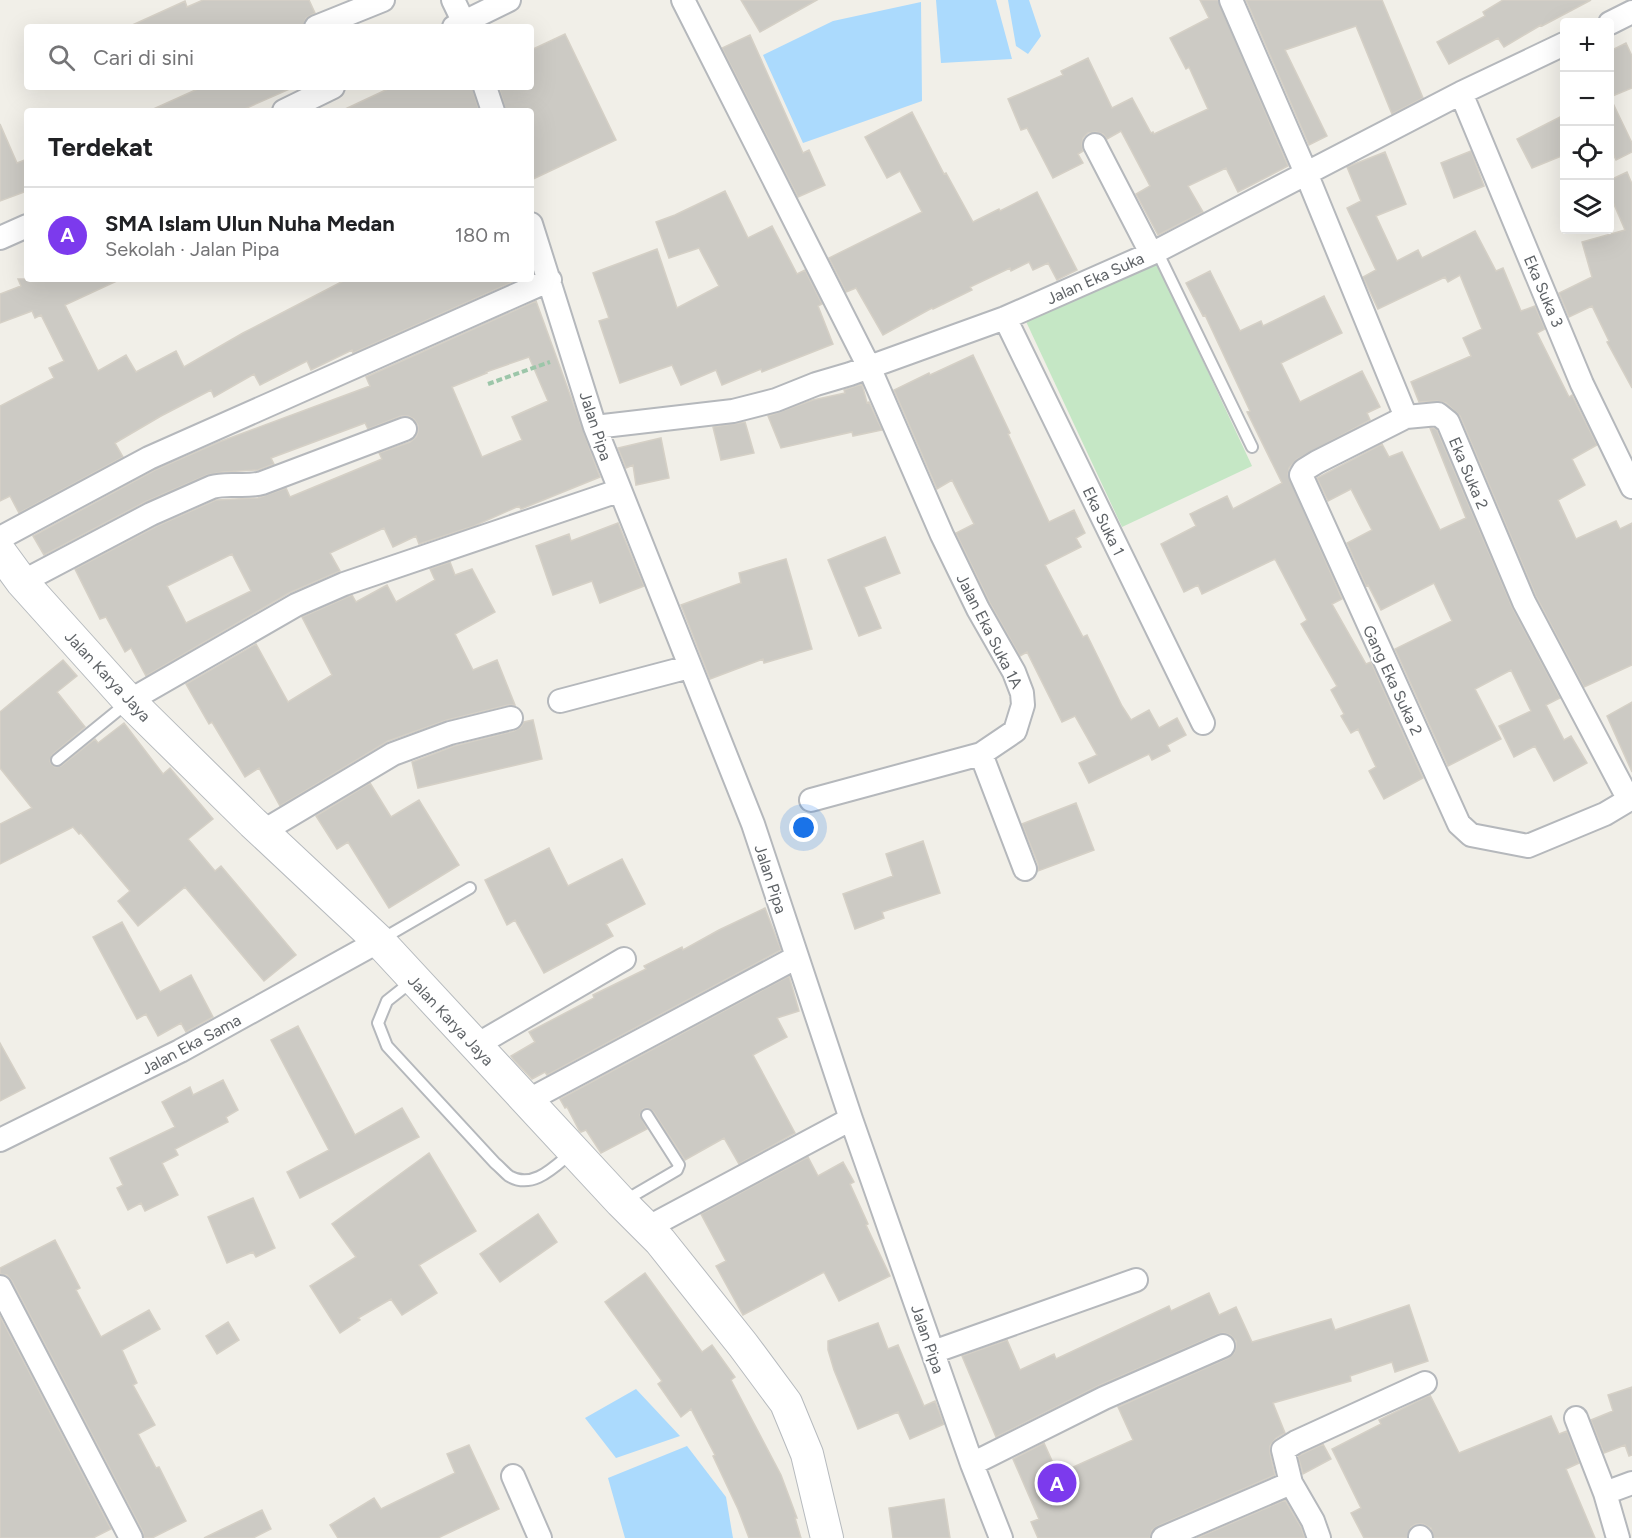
<!DOCTYPE html>
<html lang="id">
<head>
<meta charset="utf-8">
<style>
	body { margin:0; font-family:Figtree,sans-serif; background:#f2f2f2; color:#202124 }
	.controls { position:absolute; right:18px; top:18px; display:grid; overflow:hidden; border-radius:6px; box-shadow:0 6px 24px #0002 }
	.controls button { width:54px; height:54px; display:grid; place-items:center; padding:0; border:0; border-bottom:2px solid #e0e0e0; background:#fff; color:#202124; font:30px sans-serif }
	.you { position:absolute; left:804px; top:828px; width:21px; height:21px; margin:-15px; border:4px solid #fff; border-radius:50%; background:#1a73e8; box-shadow:0 0 0 9px #1a73e833 }
	.badge { display:grid; place-items:center; width:39px; height:39px; border-radius:50%; background:#7c3aed; color:#fff; font-size:20px; font-weight:700 }
	.pin { position:absolute; translate:-50% -50%; border:3px solid #fff; box-shadow:0 2px 6px #0006 }
	.list { margin:0; padding:0; list-style:none }
	h2 { display:flex; justify-content:space-between; align-items:center; height:78px; margin:0; padding:0 24px; font-size:26px }
	h2 small { font-size:20px; font-weight:400; color:#757577 }
	.list li { display:grid; grid-template-columns:39px 1fr auto; gap:18px; align-items:center; box-sizing:border-box; height:96px; padding:0 24px; border-top:2px solid #e0e0e0 }
	.list b { display:block; font-size:22px; white-space:nowrap }
	.list p { margin:0; font-size:20px; white-space:nowrap; color:#757577 }
	.list em { font-size:20px; font-style:normal; color:#757577 }
	.icon { flex:none; width:33px; height:33px; fill:none; stroke:currentColor; stroke-width:2; stroke-linecap:round; stroke-linejoin:round }
	.map { position:relative; flex:none; width:1632px; height:1538px; overflow:hidden }
	.search { position:absolute; background:#fff; box-shadow:0 6px 24px #0002; left:24px; top:24px; width:510px; height:66px; display:flex; align-items:center; gap:15px; box-sizing:border-box; padding:0 21px; border-radius:6px; color:#757577; font-size:22px }
	.panel { position:absolute; background:#fff; box-shadow:0 6px 24px #0002; left:24px; top:108px; width:510px; height:174px; border-radius:6px }
	.map>svg:first-child { display:block }
</style>
</head>
<body>
<div class="map">
<svg width="1632" height="1538" viewBox="0 0 1632 1538">
	<rect width="100%" height="100%" fill="#f1efe8"/>
	<path fill="#c5e7c5" d="M1153 254 1252 466 1122 527 1023 315Z"/>
	<path fill="#abdafd" d="M936 0H996L1012 59 941 63Z
		M1008 0H1029L1041 36 1028 54 1016 46Z
		M921 2 922 101 803 143 763 55 833 21Z
		M636 1389 680 1436 616 1458 585 1418Z
		M687 1446 726 1497 733 1538H625L608 1478Z"/>
	<path fill="#cccac4" stroke="#d5d0c6" stroke-width="1.5" fill-rule="evenodd" d="M203 0H309L315 13 306 18 303 27H128L185 1 187 7Z
		M741 0H817L760 32Z
		M1200 0H1218L1288 166 1238 192 1226 168 1188 186 1203 212 1158 235 1136 194 1150 186 1121 131 1107 139 1103 134 1096 132 1088 133 1083 138 1082 144 1083 151 1078 154 1083 163 1053 178 1027 128 1021 130 1008 99 1063 75 1061 71 1088 58 1112 108 1132 98 1151 133 1153 132 1154 134 1208 109 1189 67 1186 69 1170 38 1209 18Z
		M1246 0H1382L1423 98 1392 114 1356 26 1285 50 1327 136 1309 145Z
		M1503 0H1591L1542 26 1541 25 1504 47 1498 38 1449 64 1437 42 1485 16 1483 12Z
		M565 34 616 140 531 180V111H506L499 87H531V50Z
		M750 35 803 153 809 150 825 185 798 197 722 48Z
		M1626 43 1632 56V88L1610 97 1632 143V152L1616 160 1610 147V51Z
		M202 87H294L240 111H149Z
		M392 87H472L479 111H341Z
		M912 112 944 174 946 173 973 222 999 209 1000 211 1037 192 1077 270 1057 280 1048 263 1033 270 1029 262 1011 271 1010 268 970 287 972 290 933 309 932 308 883 335 856 288 846 292 829 258 922 212 900 171 887 178 865 137Z
		M1564 115V155L1532 168 1517 139Z
		M0 124 17 163 27 159V191L0 201Z
		M1471 151 1484 186 1454 198 1441 163Z
		M1385 152 1406 204 1376 216 1397 261 1418 250 1422 258 1475 231 1496 271 1503 268 1521 311 1535 306 1545 329 1537 333 1569 397 1572 395 1597 445 1572 459 1585 485 1558 500 1576 539 1616 521 1620 529 1632 523V665L1584 687 1536 596 1460 416 1446 403 1437 401 1419 402 1411 382 1471 356 1463 338 1482 329 1460 275 1448 282 1445 277 1378 309 1363 277 1376 270 1347 208 1361 201 1347 167Z
		M1627 172 1632 184V388L1607 342 1609 341 1592 306 1569 317 1559 293 1592 277 1582 242 1625 230 1610 195V180Z
		M725 191 748 238 772 226 797 274 805 270 822 304 818 306 833 344 762 372 761 369 722 385 716 370 681 385 672 365 620 383 599 321 609 318 593 273 657 249 677 308 719 286 699 248 669 258 656 222 675 215Z
		M1210 271 1240 331 1261 321 1263 326 1324 296 1342 333 1281 363 1300 402 1362 371 1380 407 1367 413 1370 420 1297 459 1289 468 1288 475 1342 599 1332 604 1366 664 1371 662 1423 778 1384 799 1369 771 1376 767 1358 729 1351 733 1341 716 1344 714 1331 690 1337 686 1301 624 1307 620 1275 559 1202 594 1198 585 1184 592 1161 544 1196 526 1190 514 1227 496 1233 509 1282 483 1247 412 1250 411 1205 315 1203 316 1186 283Z
		M18 279H121L65 305 98 371 126 355 136 372 176 351 184 367 243 333 347 279H519L353 353 352 350 311 370 307 361 260 385 254 374 214 397 211 390 161 416 115 443 123 457 19 513 10 496 0 501V406L54 378 49 368 64 361 41 315 35 318 32 311 0 323V294L21 286Z
		M536 301 600 477 521 509 519 506 474 526 419 544 416 536 393 547 384 528 330 553 340 571 289 593 146 676 131 648 125 652 106 617 100 619 75 569 157 526 216 500 258 498 286 488 290 497 382 459 379 453 410 442 416 437 418 432V425L414 419 408 416H401L368 429 365 423 271 458 274 464 258 470 223 472 207 475 145 502 44 555 33 536 155 470 219 442 370 386 366 377ZM529 357 548 401 512 417 522 440 482 457 452 387 487 373 486 372ZM232 554 251 591 186 623 167 586Z
		M973 355 1010 433 1008 434 1049 522 1074 510 1085 533 1076 538 1081 547 1045 565 1083 637 1087 635 1122 706 1131 720 1149 710 1159 728 1177 718 1186 735 1167 745 1170 751 1152 760 1149 754 1089 783 1079 763 1097 755 1075 716 1062 722 1027 652 1020 656 990 603 956 533 974 524 952 480 937 489 894 390 929 373 930 375Z
		M862 384 867 403 869 402 882 430 853 436 852 432 781 448 768 416 813 400 845 393 844 390Z
		M745 422 754 453 721 460 713 427Z
		M1430 428H1434L1437 430 1512 607 1560 698 1546 705 1564 740 1571 736 1587 763 1554 781 1535 746 1514 757 1499 726 1531 711 1511 670 1475 689 1501 739 1448 766 1395 649 1452 621 1434 583 1381 610 1368 585 1366 586 1347 543 1372 530 1351 489 1328 501 1317 478 1382 444 1389 457 1402 452 1440 530 1466 518Z
		M661 438 669 478 636 485 633 465 626 468 618 448Z
		M618 523 644 586 600 603 592 581 553 595 536 546 569 534 571 541Z
		M885 537 900 573 864 587 881 628 859 636 828 560Z
		M786 559 812 649 764 663 763 659 710 679 681 605 741 583 739 573Z
		M450 562 455 575 472 569 495 612 455 634 473 670 497 660 515 705H508L447 720 388 741 280 806 259 768 245 777 212 722 209 724 186 684 256 644 288 702 332 675 302 617 352 595 356 602 387 585 396 602 435 580 430 569Z
		M63 660 77 676 57 692 85 727 52 755 50 761 51 764 55 767 61 766 95 739 98 743 124 723 163 774 170 768 213 819 188 839 215 871 221 866 296 955 264 981 185 887 138 926 118 901 130 891 81 833 79 834 73 827 0 864V824L32 808 0 768V712Z
		M1632 702V772L1607 716Z
		M533 720 542 759 418 788 412 762 454 746 514 731 521 727 524 722Z
		M370 783 391 817 419 800 459 865 389 908 348 842 337 849 316 816Z
		M1076 803 1094 850 1038 871V864L1022 824Z
		M923 841 940 893 882 912 884 918 855 929 843 894 893 876 886 854Z
		M549 848 568 886 622 859 645 904 606 924 613 936 544 973 515 920 507 925 485 880Z
		M765 908 781 950 547 1075 545 1072 532 1079 513 1059 511 1056 535 1042 529 1032 594 998 593 995 646 969 644 966 682 947 683 950 719 930Z
		M122 922 160 992 191 975 213 1017 186 1032 181 1023 158 1036 146 1014 137 1019 93 937Z
		M789 976 799 1011 777 1018 787 1037 753 1055 795 1133 739 1164 724 1138 685 1160 653 1111 647 1108 643 1109 640 1115 647 1129 601 1153 586 1130 581 1132 579 1130 567 1107 565 1108 560 1099Z
		M298 1026 355 1135 402 1108 419 1137 300 1198 287 1172 329 1150 271 1040Z
		M0 1043 25 1088 0 1101Z
		M223 1080 238 1110 226 1117 228 1122 175 1149 178 1155 162 1163 178 1195 145 1211 141 1203 128 1210 117 1188 123 1185 110 1158 175 1127 162 1102 190 1087 193 1095Z
		M429 1153 476 1231 419 1265 437 1293 402 1315 391 1299 358 1318 360 1320 340 1333 310 1286 356 1257 332 1224Z
		M808 1157 818 1176 843 1162 854 1182 850 1184 868 1224 866 1225 890 1276 839 1301 824 1272 743 1315 716 1266 726 1261 701 1214Z
		M253 1198 275 1248 256 1257 253 1252 227 1263 208 1217Z
		M538 1214 557 1242 500 1282 480 1254Z
		M55 1240 80 1288 76 1290 101 1337 149 1310 160 1329 122 1350 137 1383 133 1385 155 1425 138 1434 156 1468 159 1467 186 1521 152 1538H144L143 1532 12 1281 7 1275 0 1274V1268Z
		M645 1273 702 1352 712 1345 735 1377 731 1380 781 1475 797 1518H795L801 1538H749L738 1509 713 1456 715 1455 691 1409 681 1417 658 1384 662 1381 605 1302Z
		M1209 1293 1219 1315 1236 1307 1252 1342 1331 1319 1335 1330 1409 1305 1428 1361 1395 1372 1392 1362 1350 1376 1351 1381 1273 1403 1285 1433 1276 1438 1270 1446V1453L1275 1475 1158 1526 1152 1530 1150 1538H1038L1031 1522 1039 1519 1013 1459 1044 1443 1058 1474 1133 1440 1118 1407 1228 1358 1234 1353 1236 1347V1341L1230 1335 1224 1333 1218 1334 1098 1386 996 1437 962 1356 1007 1340 1020 1370 1054 1354 1056 1359 1169 1306 1171 1311Z
		M0 1316 111 1529 93 1538H0Z
		M228 1322 239 1340 217 1354 206 1336Z
		M878 1323 888 1349 898 1345 924 1406 935 1401 944 1424 910 1439 898 1412 858 1429 834 1370 828 1350V1341Z
		M1632 1387V1455L1629 1456 1625 1445 1604 1453 1591 1420 1613 1411 1608 1395Z
		M1430 1395 1459 1453 1551 1416 1559 1434 1567 1431 1579 1463 1566 1469 1595 1538H1434L1431 1528 1423 1524H1416L1411 1527 1407 1538H1364L1351 1513 1361 1508 1332 1449 1381 1424 1379 1420Z
		M1323 1444 1331 1459 1303 1474 1298 1456Z
		M469 1445 499 1509 438 1538H338L330 1525 374 1498 381 1509 455 1473 447 1454Z
		M944 1499 950 1538H893L889 1508Z
		M1285 1500 1301 1527 1305 1538H1197Z
		M262 1510 271 1529 253 1538H204Z"/>
	<g fill="none" stroke-linecap="round" stroke-linejoin="round">
		<g stroke="#b5b8bc" stroke-width="14">
			<path id="service" d="M1157 251 1252 447
				M57 760 127 703
				M382 939 470 888
				M411 982 387 1001 378 1023 387 1046 495 1163C500 1167 504 1172 509 1176 533 1190 554 1167 571 1153
				M624 1201 677 1170 679 1165 647 1115"/>
		</g>
		<g stroke="#b5b8bc" stroke-width="26">
			<path id="minor" d="M453 0 466 27
				M683 0 869 367 942 535 978 609 1014 672 1022 693 1023 705 1015 731 981 754 811 800
				M1231 0 1306 173 1406 417 1438 414 1448 422 1524 602 1629 800
				M1610 23 1632 12
				M316 27 383 0
				M454 27 509 0
				M485 87 493 111
				M1461 93 1582 384 1632 487
				M284 111 333 87
				M1095 145 1151 253
				M531 224 595 427 753 824 851 1119 972 1464 1001 1538
				M0 238 27 226
				M1005 318 1203 723
				M1406 417 1317 462 1304 470 1301 475 1459 824 1471 835 1528 846 1605 814 1632 798
				M595 427 733 411 776 400 816 384 850 374 1005 318 1157 251 1461 93 1564 44
				M0 538 149 458 550 280
				M22 582 151 514 212 487C228 482 245 488 262 483L405 429
				M129 701 296 605 344 584 618 491
				M560 701 689 667
				M981 754 1025 869
				M262 832 393 754 450 733 511 718
				M475 1046 624 959
				M527 1101 797 957
				M0 1140 180 1051 379 941
				M647 1228 851 1119
				M0 1287 131 1538
				M933 1352 1136 1280
				M1576 1418 1605 1493
				M972 1464 1104 1398 1223 1346
				M513 1476 540 1538
				M1420 1537 1421 1538
				M1163 1538 1291 1483
				M1319 1538 1313 1521 1291 1483 1283 1450 1296 1442 1425 1383
				M1618 1538 1605 1493 1632 1483"/>
		</g>
		<g stroke="#b6babe" stroke-width="34">
			<path id="secondary" d="M0 552 22 582 129 701 253 823 379 941 621 1202 660 1241 743 1345 786 1403 807 1454 827 1538"/>
		</g>
		<path stroke="#9cc6a9" stroke-width="4" stroke-dasharray="6 3" stroke-linecap="butt" d="M488 384 550 362"/>
		<use href="#service" stroke="#fff" stroke-width="10"/>
		<use href="#minor" stroke="#fff" stroke-width="22"/>
		<use href="#secondary" stroke="#fff" stroke-width="32"/>
	</g>
	<g text-anchor="middle" stroke-width="4.5" stroke-linejoin="round" paint-order="stroke">
		<g font-size="16" fill="#5f6367" stroke="#fff">
			<text transform="translate(1095 278) rotate(-24)" y="6">Jalan Eka Suka</text>
			<text transform="translate(1544 291) rotate(67)" y="6">Eka Suka 3</text>
			<text transform="translate(596 426) rotate(72)" y="6">Jalan Pipa</text>
			<text transform="translate(1469 473) rotate(67)" y="6">Eka Suka 2</text>
			<text transform="translate(1104 521) rotate(64)" y="6">Eka Suka 1</text>
			<text transform="translate(990 631) rotate(63)" y="6">Jalan Eka Suka 1A</text>
			<text transform="translate(108 676) rotate(47)" y="6">Jalan Karya Jaya</text>
			<text transform="translate(1393 680) rotate(65)" y="6">Gang Eka Suka 2</text>
			<text transform="translate(771 879) rotate(72)" y="6">Jalan Pipa</text>
			<text transform="translate(451 1020) rotate(47)" y="6">Jalan Karya Jaya</text>
			<text transform="translate(191 1044) rotate(-28)" y="6">Jalan Eka Sama</text>
			<text transform="translate(928 1339) rotate(71)" y="6">Jalan Pipa</text>
		</g>
	</g>
</svg>
<div class="controls">
<button>+</button>
<button>−</button>
<button><svg class="icon" aria-label="locate" viewBox="0 0 24 24"><circle cx="12" cy="12" r="6"/><path d="M12 2v4M12 18v4M2 12h4M18 12h4"/></svg></button>
<button><svg class="icon" aria-label="layers" viewBox="0 0 24 24"><path d="M12 4l9 5-9 5-9-5zM3 14l9 5 9-5"/></svg></button>
</div>
<div class="you"></div>
<div class="pin badge" style="left:1057px;top:1483px">A</div>
<div class="search"><svg class="icon" aria-label="search" viewBox="0 0 24 24"><circle cx="10" cy="10" r="6"/><path d="M15 15l6 6"/></svg>Cari di sini</div>
<section class="panel">
<h2>Terdekat<small></small></h2>
<ul class="list">
<li><span class="badge">A</span><div><b>SMA Islam Ulun Nuha Medan</b><p>Sekolah · Jalan Pipa</p></div><em>180 m</em></li>
</ul>
</section>
</div>
</body>
</html>
